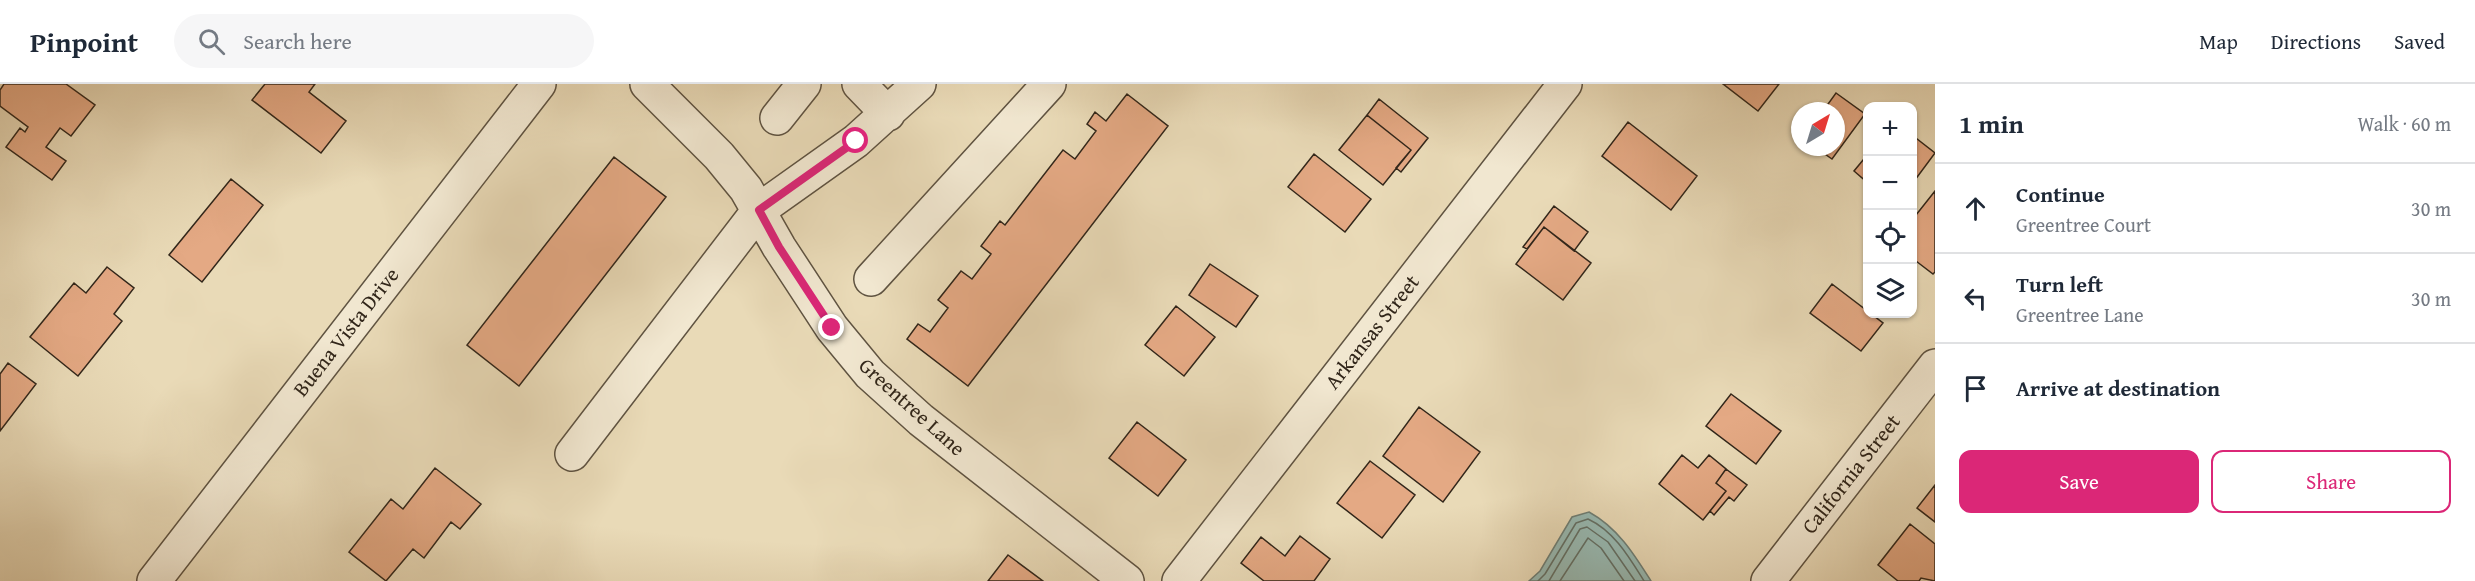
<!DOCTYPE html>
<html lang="en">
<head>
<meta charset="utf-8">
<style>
	body { margin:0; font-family:"Gentium Book Plus",serif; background:#f6f6f7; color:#1f2937 }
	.controls { position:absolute; right:18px; top:18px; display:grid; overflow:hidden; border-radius:12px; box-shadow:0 2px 4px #0004 }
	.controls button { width:54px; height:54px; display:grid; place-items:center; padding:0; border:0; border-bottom:2px solid #e0e1e3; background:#fff; color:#1f2937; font:30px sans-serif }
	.compass { position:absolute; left:1791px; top:18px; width:54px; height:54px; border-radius:50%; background:#fff; box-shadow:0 2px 4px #0004; rotate:38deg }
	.stop { position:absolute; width:18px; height:18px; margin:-14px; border:4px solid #db2777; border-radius:50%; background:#fff }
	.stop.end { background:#db2777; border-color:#fff; box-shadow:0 2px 6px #0008 }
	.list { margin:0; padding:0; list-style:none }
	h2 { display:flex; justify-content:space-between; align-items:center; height:78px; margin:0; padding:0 24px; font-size:26px }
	h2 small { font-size:20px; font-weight:400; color:#747a83 }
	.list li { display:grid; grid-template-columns:39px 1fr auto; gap:18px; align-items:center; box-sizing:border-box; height:90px; padding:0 24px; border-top:2px solid #e0e1e3 }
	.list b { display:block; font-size:22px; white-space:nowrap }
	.list p { margin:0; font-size:20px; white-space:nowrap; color:#747a83 }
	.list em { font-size:20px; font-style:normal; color:#747a83 }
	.actions { display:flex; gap:12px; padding:18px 24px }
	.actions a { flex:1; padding:14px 0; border:2px solid #db2777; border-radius:12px; text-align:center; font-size:21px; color:#db2777 }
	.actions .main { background:#db2777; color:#fff }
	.icon { flex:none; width:33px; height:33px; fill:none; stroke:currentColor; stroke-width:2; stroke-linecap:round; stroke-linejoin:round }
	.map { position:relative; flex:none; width:1935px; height:497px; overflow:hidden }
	header { display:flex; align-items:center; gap:36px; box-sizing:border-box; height:84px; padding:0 30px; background:#fff; border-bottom:2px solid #e0e1e3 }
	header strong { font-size:28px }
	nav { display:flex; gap:33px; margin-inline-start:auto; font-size:21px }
	.search { width:420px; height:54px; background:#f6f6f7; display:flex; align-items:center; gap:15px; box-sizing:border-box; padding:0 21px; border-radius:33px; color:#747a83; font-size:22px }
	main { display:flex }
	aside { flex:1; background:#fff }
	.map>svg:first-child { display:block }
</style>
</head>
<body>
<header>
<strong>Pinpoint</strong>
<div class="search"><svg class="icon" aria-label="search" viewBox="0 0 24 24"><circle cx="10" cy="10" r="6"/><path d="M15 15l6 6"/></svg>Search here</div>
<nav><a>Map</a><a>Directions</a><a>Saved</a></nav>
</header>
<main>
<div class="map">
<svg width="1935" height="497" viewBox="0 0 1935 497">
	<rect width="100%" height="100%" fill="#e9dab7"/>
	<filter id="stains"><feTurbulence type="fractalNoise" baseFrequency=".00333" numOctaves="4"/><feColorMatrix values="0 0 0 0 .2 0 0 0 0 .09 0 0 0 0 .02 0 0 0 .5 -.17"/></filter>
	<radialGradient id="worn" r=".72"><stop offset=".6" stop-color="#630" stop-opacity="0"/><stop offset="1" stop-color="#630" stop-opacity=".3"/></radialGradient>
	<path fill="#98bab3" stroke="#6f7f76" stroke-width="1.5" d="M1589 428C1618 444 1634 470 1651 497H1529L1540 487 1572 433Z"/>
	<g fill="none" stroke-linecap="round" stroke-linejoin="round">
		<path stroke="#647066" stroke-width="1.5" d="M1538 497 1545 490 1576 439 1588 435C1614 447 1629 473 1644 497
			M1549 497 1580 445 1587 443 1608 458 1635 497
			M1560 497 1588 454 1601 464 1624 497"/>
	</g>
	<path fill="#e4a984" stroke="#31261a" stroke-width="1.5" d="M4 0H66L95 21 71 52 60 44 46 63 66 77 52 96 6 63 20 44 25 48 28 43 0 22V6Z
		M265 0H315L309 8 346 37 321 69 252 16Z
		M1723 0H1779L1758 27Z
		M1836 9 1865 30 1832 75 1815 63H1836V27H1823Z
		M1127 10 1168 42 968 302 907 255 918 240 930 248 948 224 938 216 961 187 972 195 991 170 981 162 1000 137 1005 141 1063 66 1075 75 1096 47 1087 40 1095 28 1106 37Z
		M1379 15 1428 54 1401 88 1396 84 1411 66 1367 31Z
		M1367 31 1411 66 1383 101 1339 66Z
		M1628 38 1697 92 1671 126 1602 72Z
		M1912 51 1935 69 1912 100Z
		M1314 70 1371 115 1345 148 1288 103Z
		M1868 70V99L1854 87Z
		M614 73 666 113 519 302 467 261Z
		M231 95 263 121 202 198 169 171Z
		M1935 107V188L1933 190 1912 174V136Z
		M1554 122 1588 148 1574 167 1544 143 1527 165 1523 163Z
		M1544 143 1591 179 1563 216 1516 180Z
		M1210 180 1258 212 1236 243 1189 211Z
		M107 183 134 204 114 230 122 237 78 292 30 253 74 199 86 209Z
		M1832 200 1883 239 1861 267 1810 229Z
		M1176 222 1215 253 1184 292 1145 261Z
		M8 279 36 300 0 347V290Z
		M1731 310 1781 347 1756 380 1706 342Z
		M1419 323 1480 368 1443 418 1383 372Z
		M1137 338 1186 376 1158 412 1109 374Z
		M1682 371 1698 384 1709 371 1726 385 1716 399 1726 407 1703 436 1659 400Z
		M1370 377 1415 411 1382 454 1337 419Z
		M435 384 481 420 460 445 451 438 424 474 413 465 386 497 349 468 391 415 403 425Z
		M1726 385 1747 401 1734 417 1729 413 1714 431 1710 427 1726 407 1716 399Z
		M1935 401V438L1917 424Z
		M1910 440 1935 460V497L1921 494 1919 497H1898L1878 481Z
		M1300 452 1330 475 1314 497H1264L1241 479 1261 453 1285 472Z
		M1008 471 1043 497H988Z"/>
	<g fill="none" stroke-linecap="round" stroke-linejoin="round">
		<g stroke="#5f5341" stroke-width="36">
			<path id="minor" d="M647 0 719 72 746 105 779 163 832 244 870 290 921 336 1127 497
				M859 0 888 30
				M777 34 804 0
				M871 195 1049 0
				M572 370 759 126 856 57 919 0
				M154 497 539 0
				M1179 497 1565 0
				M1768 497 1935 282"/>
		</g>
		<use href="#minor" stroke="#f1e7d0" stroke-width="33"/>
	</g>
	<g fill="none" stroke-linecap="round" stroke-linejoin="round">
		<path stroke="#db2777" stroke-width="8" d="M832 244 779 163 759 126 856 57"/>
	</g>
	<g text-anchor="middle" stroke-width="6" stroke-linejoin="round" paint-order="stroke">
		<g font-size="21" fill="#31261a" stroke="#f1e7d0">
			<text transform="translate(346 248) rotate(-52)" y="7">Buena Vista Drive</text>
			<text transform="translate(1372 248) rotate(-52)" y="7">Arkansas Street</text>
			<text transform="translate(912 323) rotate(42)" y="7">Greentree Lane</text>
			<text transform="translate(1851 390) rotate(-52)" y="7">California Street</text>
		</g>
	</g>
	<rect width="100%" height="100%" filter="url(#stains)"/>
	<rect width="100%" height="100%" fill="url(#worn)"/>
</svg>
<div class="controls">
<button>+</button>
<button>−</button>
<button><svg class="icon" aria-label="locate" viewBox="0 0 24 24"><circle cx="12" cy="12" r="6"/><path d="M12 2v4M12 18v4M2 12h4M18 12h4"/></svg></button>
<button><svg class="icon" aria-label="layers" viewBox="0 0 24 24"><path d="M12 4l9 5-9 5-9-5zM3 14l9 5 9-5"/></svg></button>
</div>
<svg class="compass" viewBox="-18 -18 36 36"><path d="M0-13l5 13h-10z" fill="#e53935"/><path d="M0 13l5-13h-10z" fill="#747a83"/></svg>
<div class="stop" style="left:856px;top:57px"></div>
<div class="stop end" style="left:832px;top:244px"></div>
</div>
<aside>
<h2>1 min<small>Walk · 60 m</small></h2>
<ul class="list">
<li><svg class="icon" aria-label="ahead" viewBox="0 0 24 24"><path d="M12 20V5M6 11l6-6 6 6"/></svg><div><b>Continue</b><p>Greentree Court</p></div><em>30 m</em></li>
<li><svg class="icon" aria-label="left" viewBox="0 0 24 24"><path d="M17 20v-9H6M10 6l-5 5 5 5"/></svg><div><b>Turn left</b><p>Greentree Lane</p></div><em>30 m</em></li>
<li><svg class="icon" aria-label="arrive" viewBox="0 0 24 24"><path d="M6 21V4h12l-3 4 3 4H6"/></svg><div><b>Arrive at destination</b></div></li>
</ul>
<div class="actions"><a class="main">Save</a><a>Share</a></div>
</aside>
</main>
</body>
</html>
